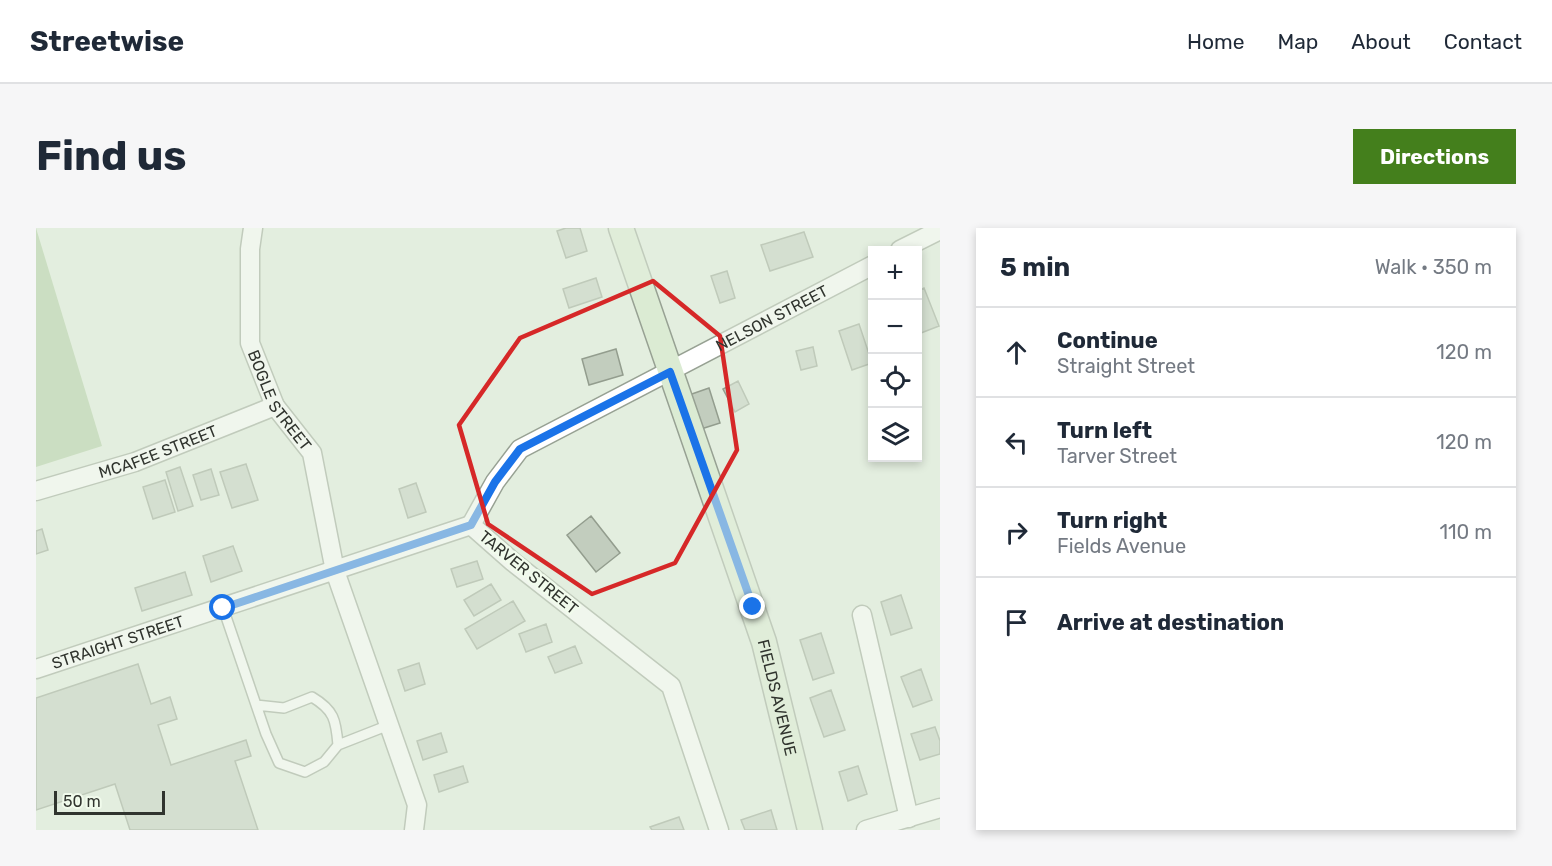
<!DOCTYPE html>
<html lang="en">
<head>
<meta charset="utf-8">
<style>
	body { margin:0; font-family:Rubik,sans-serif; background:#f6f6f7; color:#1f2937 }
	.controls { position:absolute; right:18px; top:18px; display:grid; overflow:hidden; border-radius:0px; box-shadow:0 3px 9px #0003 }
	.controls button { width:54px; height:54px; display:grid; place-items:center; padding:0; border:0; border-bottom:2px solid #e0e1e3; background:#fff; color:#1f2937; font:30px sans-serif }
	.scale { position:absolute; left:18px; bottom:15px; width:111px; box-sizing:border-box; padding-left:6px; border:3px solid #30342e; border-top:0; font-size:16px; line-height:21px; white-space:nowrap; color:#30342e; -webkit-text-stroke:4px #f1fbec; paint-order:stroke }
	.stop { position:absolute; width:18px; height:18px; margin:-14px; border:4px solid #1a73e8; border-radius:50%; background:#fff }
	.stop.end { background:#1a73e8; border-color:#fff; box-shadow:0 2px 6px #0008 }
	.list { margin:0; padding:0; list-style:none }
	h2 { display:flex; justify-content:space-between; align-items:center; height:78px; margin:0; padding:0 24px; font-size:26px }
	h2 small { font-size:20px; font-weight:400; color:#747a83 }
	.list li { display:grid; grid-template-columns:39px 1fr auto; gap:18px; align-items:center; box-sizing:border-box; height:90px; padding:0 24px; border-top:2px solid #e0e1e3 }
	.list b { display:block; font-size:22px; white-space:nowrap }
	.list p { margin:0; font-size:20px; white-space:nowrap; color:#747a83 }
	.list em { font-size:20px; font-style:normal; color:#747a83 }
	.icon { flex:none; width:33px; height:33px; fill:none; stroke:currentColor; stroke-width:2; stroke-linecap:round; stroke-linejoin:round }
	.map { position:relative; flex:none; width:904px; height:602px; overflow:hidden; border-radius:0px }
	header { display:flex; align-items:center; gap:36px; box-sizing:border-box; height:84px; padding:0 30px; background:#fff; border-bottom:2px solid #e0e1e3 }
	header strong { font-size:28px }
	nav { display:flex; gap:33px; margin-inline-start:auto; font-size:21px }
	.intro { display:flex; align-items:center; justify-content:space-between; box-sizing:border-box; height:144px; padding:0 36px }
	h1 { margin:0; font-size:42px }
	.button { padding:15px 27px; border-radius:0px; background:#447f1c; color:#fff; font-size:21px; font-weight:700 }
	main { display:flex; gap:36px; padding:0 36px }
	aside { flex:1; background:#fff; border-radius:0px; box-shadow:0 3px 9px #0003 }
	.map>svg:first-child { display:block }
</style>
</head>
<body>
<header>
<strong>Streetwise</strong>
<nav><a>Home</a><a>Map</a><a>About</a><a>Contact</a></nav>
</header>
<div class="intro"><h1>Find us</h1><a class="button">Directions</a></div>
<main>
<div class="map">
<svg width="904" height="602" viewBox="0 0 904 602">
	<rect width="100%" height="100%" fill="#e3eedf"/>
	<path fill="#adcaa0" d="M0 0 66 218 0 239Z"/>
	<path fill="#c2cdbe" stroke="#939d8e" stroke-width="1.5" d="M530 0H544L551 23 530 30 521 3Z
		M768 4 777 29 734 43 725 17Z
		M691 43 699 70 684 75 675 48Z
		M560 50 566 69 533 80 527 61Z
		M888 60 903 98 885 105 882 97V63Z
		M823 96 836 135 816 142 803 103Z
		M777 119 781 138 765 142 760 123Z
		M580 121 587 147 553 157 546 131Z
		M702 153 713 176 699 184 687 161Z
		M673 160 684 195 665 201 653 167Z
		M210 236 222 272 196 280 184 244Z
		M144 239 157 278 142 283 130 244Z
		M175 241 183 267 165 272 157 247Z
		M129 252 139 284 117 291 107 259Z
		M380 255 390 284 372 290 363 261Z
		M555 288 584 325 560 344 531 307Z
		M6 301 12 322 0 326V303Z
		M197 318 206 343 175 354 167 328Z
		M441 333 447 351 421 359 415 341Z
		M149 344 156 367 106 383 99 360Z
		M455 356 465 372 438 388 428 372Z
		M865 367 876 400 855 407 845 374Z
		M477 373 489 393 441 421 429 401Z
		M510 396 516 414 490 424 483 406Z
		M785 405 798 445 777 452 764 412Z
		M539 418 546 435 519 445 512 429Z
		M383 435 389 456 369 463 362 442Z
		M102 436 115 476 134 469 141 491 122 497 135 537 210 512 215 528 199 533 222 602H94L79 556 0 582V470Z
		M885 441 896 472 877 479 865 449Z
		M795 462 809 502 788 509 774 470Z
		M899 499 904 513V526L884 532 875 506Z
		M405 505 411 524 387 532 381 513Z
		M427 538 432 554 403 564 398 547Z
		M822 538 831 566 812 573 803 544Z
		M735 582 741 602H709L705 592Z
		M643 589 648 602H616L614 599Z"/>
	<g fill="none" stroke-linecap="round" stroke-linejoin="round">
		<g stroke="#97a193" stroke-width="12">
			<path id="lane" d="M187 380 230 506 243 535 269 544 288 534 302 517C300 492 298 482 276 469L248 480 220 477
				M302 517 353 497"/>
		</g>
		<g stroke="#97a193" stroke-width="21">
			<g id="street">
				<path id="s1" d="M217 0 214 21V115L239 178 276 225 299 343 381 577 378 602"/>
				<path d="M864 22 904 2"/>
				<path id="s2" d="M0 263 99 234 239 178"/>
				<path d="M826 387 873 590"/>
				<path id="s3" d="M0 441 435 297"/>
				<path id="s4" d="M683 602 635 458 477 334 435 297 459 254 484 221 837 37"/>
				<path d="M830 602 904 580"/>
			</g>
		</g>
		<g stroke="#97a193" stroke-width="27">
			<g id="secondary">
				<path id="s5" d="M585 0 728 414 774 602"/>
			</g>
		</g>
		<use href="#lane" stroke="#fff" stroke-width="9"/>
		<use href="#street" stroke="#fff" stroke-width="18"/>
		<use href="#secondary" stroke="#dbebd3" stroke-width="24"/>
	</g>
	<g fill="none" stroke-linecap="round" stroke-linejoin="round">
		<path stroke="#1a73e8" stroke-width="8" d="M187 380 435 297 459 254 484 221 634 144 717 379"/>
	</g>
	<path d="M0 0H904V602H0ZM617 53 684 108 701 222 639 335 556 366 452 296 423 197 484 110Z" fill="#e3eedf" fill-opacity=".55" fill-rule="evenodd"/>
	<path fill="none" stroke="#d62828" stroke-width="4.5" stroke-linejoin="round" d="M617 53 684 108 701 222 639 335 556 366 452 296 423 197 484 110Z"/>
	<g text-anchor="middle" stroke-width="5" stroke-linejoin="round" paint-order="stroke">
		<g font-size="16" fill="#30342e" stroke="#f1fbec">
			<text dy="6" stroke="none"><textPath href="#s4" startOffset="783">NELSON STREET</textPath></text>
			<text dy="6" stroke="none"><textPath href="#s1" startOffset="180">BOGLE STREET</textPath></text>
			<text dy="6" stroke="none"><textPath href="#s2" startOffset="128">MCAFEE STREET</textPath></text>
			<text transform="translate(493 344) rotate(39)" y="6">TARVER STREET</text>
			<text dy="6" stroke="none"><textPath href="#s3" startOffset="86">STRAIGHT STREET</textPath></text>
			<text dy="6" stroke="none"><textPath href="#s5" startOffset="495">FIELDS AVENUE</textPath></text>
		</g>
	</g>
</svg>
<div class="controls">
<button>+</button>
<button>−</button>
<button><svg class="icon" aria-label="locate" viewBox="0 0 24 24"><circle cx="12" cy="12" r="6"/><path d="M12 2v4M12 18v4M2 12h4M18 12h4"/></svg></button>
<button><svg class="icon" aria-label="layers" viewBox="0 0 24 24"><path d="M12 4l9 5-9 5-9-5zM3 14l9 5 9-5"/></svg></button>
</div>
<div class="scale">50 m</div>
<div class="stop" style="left:187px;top:380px"></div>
<div class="stop end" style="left:717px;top:379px"></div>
</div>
<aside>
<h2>5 min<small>Walk · 350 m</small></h2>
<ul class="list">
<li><svg class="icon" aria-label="ahead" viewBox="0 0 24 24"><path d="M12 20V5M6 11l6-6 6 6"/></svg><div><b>Continue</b><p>Straight Street</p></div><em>120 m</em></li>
<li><svg class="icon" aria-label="left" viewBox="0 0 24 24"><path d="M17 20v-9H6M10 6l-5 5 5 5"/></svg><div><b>Turn left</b><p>Tarver Street</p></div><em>120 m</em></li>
<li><svg class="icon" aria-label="right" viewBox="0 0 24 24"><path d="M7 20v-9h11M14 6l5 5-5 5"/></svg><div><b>Turn right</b><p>Fields Avenue</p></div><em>110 m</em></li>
<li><svg class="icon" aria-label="arrive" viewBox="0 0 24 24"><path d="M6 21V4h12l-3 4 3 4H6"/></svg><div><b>Arrive at destination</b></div></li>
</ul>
</aside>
</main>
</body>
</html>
